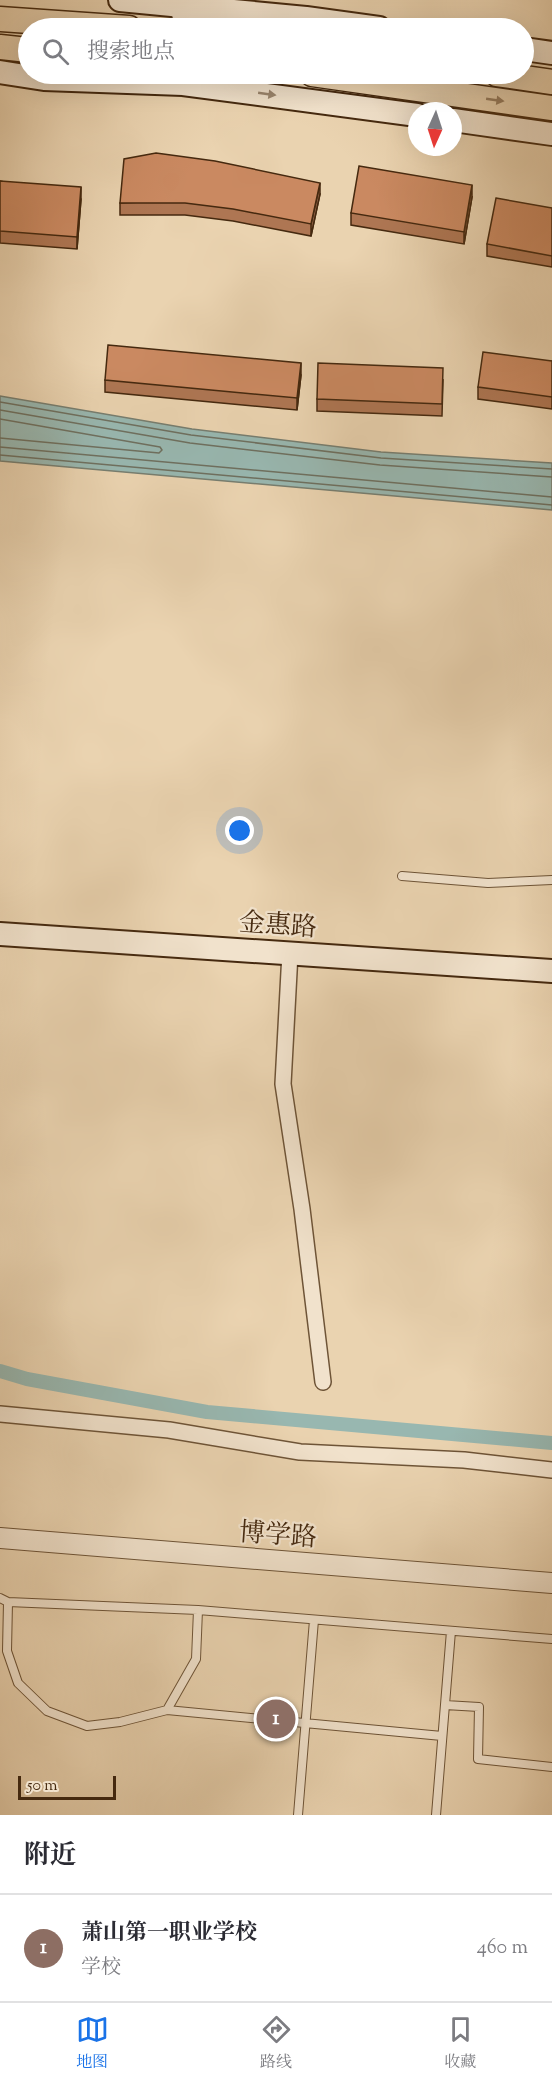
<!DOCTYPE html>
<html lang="zh">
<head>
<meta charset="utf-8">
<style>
	body { margin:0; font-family:"Sorts Mill Goudy","Noto Serif SC",serif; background:#f7f7f7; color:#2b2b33 }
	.compass { position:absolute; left:408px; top:102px; width:54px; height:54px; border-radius:50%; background:#fff; box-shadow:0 6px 24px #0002; rotate:183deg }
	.scale { position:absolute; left:18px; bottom:15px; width:98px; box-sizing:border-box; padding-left:6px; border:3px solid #45290f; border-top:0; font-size:16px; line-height:21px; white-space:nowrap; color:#45290f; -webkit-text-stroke:4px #f1e2cc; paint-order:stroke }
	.you { position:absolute; left:240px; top:831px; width:21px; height:21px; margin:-15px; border:4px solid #fff; border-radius:50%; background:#1a73e8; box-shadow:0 0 0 9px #1a73e833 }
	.badge { display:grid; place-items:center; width:39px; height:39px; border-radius:50%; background:#1a73e8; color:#fff; font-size:20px; font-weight:700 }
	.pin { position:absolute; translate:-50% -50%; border:3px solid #fff; box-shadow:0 2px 6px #0006 }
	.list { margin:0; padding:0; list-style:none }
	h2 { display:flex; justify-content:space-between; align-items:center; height:78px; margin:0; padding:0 24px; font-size:26px }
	h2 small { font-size:20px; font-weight:400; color:#7c7c81 }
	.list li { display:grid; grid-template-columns:39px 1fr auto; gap:18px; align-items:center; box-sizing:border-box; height:108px; padding:0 24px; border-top:2px solid #e1e1e2 }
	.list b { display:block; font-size:22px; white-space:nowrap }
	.list p { margin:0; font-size:20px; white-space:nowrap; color:#7c7c81 }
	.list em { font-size:20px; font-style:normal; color:#7c7c81 }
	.icon { flex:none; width:33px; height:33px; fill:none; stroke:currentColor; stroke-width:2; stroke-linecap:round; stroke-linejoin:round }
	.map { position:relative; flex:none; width:552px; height:1815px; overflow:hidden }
	.search { position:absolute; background:#fff; box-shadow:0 6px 24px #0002; left:18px; right:18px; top:18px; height:66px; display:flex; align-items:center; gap:15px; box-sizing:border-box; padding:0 21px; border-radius:33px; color:#7c7c81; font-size:22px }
	.sheet { height:186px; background:#fff }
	nav { display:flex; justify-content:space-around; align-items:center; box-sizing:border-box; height:84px; border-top:2px solid #e1e1e2; background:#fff; font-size:16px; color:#7c7c81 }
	nav a { display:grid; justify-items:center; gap:3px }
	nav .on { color:#1a73e8 }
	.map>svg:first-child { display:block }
</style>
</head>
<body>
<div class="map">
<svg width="552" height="1815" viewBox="0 0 552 1815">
	<rect width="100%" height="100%" fill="#ead3b0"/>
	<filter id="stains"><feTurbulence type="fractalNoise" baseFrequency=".00333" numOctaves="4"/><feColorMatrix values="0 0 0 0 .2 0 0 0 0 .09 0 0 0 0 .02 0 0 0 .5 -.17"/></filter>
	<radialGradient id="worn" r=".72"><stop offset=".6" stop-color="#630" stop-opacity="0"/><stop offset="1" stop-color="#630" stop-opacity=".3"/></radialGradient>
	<path fill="#98b7b0" stroke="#777e70" stroke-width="1.5" d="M0 396 192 429 381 452 552 463V510L0 461Z"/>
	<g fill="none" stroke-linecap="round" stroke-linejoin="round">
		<path stroke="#6e7060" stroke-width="1.5" d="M0 402 191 435 381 458 552 469
			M0 410 190 443 380 465 552 477
			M0 419 160 447 162 450 159 453 0 438
			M0 447 552 497
			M0 455 552 505"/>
		<path stroke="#98b7b0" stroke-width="14" d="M0 1371 27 1379 207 1412 552 1443"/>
		<g stroke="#6e5437" stroke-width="10">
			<path id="service" d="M402 876 488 883 552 880
				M0 1598 8 1602 198 1610 552 1639
				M8 1602 7 1651 18 1683 47 1711 87 1726 120 1722 167 1710 196 1659 198 1610
				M445 1705 479 1707 478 1759 552 1767
				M167 1710 442 1736
				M298 1815 314 1620
				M436 1815 451 1631"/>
		</g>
		<g stroke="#6e5437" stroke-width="18">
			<path id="minor" d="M290 953 283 1084 302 1209 323 1382
				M0 1414 169 1430 300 1452 464 1460 552 1470"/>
		</g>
		<g stroke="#6e5437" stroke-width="22">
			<path id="tertiary" d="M0 1538 552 1583"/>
		</g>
		<g stroke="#45290f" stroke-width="26">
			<path id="secondary" d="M120 0 306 18 379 28
				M183 14 221 28
				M524 49 552 53
				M0 72 44 79 183 84 417 115
				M453 120 552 134
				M0 934 552 971"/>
		</g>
		<g stroke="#45290f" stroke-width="27">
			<path id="primary" d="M0 19 129 28
				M0 47 28 50
				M312 74 552 108
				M497 74 552 82"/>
		</g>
		<use href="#service" stroke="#f1e2cc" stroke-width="8"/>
		<use href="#minor" stroke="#f1e2cc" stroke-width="15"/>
		<use href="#tertiary" stroke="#f1e2cc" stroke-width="20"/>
		<use href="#secondary" stroke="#f1e2cc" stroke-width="22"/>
		<use href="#primary" stroke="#ead3b0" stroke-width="24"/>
	</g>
	<path fill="#ae7653" stroke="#45290f" stroke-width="1.5" d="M0 181 81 199 77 249 0 243Z
		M320 194 311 236 233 221 185 215H120V203Z
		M472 197 464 244 351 225V213Z
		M552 208V267L487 256V244Z
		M552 361V409L478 399V387Z
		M301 375 297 410 105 392V380Z
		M443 380 442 416 317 411V399Z"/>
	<path fill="#8d6044" stroke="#45290f" stroke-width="1.5" d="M320 183V194L311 236V224Z
		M472 185V197L464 244V232Z
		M81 187V199L77 249V237Z
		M301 363V375L297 410V398Z"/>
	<path fill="#ca8961" stroke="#45290f" stroke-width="1.5" d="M156 153 215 161 320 183 311 224 233 209 185 203H120L124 159Z
		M359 166 472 185 464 232 351 213Z
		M0 181 81 187 77 237 0 231Z
		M496 198 552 208V256L487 244Z
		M108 345 301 363 297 398 105 380Z
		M483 352 552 361V397L478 387Z
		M318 363 443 368 442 404 317 399Z"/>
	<defs><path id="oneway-solid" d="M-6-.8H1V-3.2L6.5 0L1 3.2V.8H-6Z" transform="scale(1.5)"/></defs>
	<use fill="#9b866e" href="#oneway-solid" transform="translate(267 94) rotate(8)"/>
	<use fill="#987e60" href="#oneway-solid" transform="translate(495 100) rotate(8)"/>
	<g text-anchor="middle" stroke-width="4.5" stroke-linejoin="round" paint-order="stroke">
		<g font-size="26" fill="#45290f" stroke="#f1e2cc">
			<text transform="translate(278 924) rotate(4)" y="9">金惠路</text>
			<text transform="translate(278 1534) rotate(4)" y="9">博学路</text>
		</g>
	</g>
	<rect width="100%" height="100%" filter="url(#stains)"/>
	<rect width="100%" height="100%" fill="url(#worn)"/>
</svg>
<svg class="compass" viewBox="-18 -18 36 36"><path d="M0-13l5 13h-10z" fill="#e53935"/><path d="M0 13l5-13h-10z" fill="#7c7c81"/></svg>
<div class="scale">50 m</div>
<div class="you"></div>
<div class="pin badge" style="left:276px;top:1719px;background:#8d6e63">1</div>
<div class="search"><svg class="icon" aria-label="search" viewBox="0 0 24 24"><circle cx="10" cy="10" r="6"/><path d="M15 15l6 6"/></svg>搜索地点</div>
</div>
<section class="sheet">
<h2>附近<small></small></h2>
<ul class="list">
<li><span class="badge" style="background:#8d6e63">1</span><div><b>萧山第一职业学校</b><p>学校</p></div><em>460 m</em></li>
</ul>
</section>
<nav>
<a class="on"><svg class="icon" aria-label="map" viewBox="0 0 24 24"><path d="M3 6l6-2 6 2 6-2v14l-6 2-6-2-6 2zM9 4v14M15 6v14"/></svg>地图</a>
<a><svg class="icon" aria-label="directions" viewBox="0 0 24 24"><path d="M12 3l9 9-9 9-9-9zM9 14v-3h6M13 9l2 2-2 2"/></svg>路线</a>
<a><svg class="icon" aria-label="saved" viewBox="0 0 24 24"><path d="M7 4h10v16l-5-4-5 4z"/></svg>收藏</a>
</nav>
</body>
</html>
